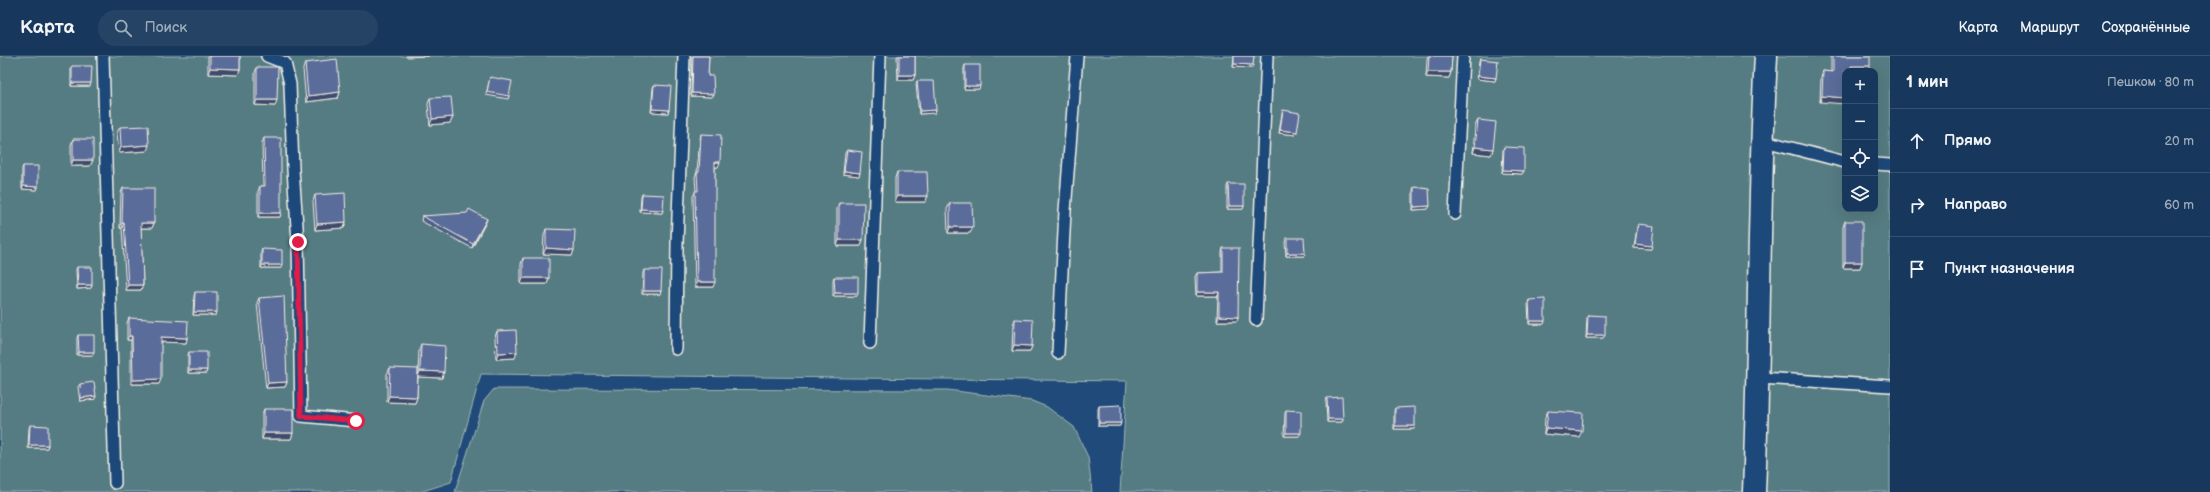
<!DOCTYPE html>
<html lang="ru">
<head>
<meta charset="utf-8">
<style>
	body { margin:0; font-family:"Balsamiq Sans",sans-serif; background:#244365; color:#f1f3f6 }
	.controls { position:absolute; right:12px; top:12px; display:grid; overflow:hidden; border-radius:8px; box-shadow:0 4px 16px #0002 }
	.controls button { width:36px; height:36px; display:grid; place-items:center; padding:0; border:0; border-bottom:1px solid #365272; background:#17385c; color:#f1f3f6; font:20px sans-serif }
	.stop { position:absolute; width:12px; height:12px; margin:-9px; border:3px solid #e11d48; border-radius:50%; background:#fff }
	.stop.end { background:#e11d48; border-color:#fff; box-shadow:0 1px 4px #0008 }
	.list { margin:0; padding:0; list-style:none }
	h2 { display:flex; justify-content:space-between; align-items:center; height:52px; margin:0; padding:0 16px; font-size:17px }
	h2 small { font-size:13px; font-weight:400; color:#9eacbb }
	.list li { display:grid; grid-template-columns:26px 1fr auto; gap:12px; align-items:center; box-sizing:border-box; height:64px; padding:0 16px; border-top:1px solid #365272 }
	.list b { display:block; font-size:15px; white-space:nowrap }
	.list em { font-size:13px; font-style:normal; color:#9eacbb }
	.icon { flex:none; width:22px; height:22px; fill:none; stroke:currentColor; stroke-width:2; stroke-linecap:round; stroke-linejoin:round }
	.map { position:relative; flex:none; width:1890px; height:436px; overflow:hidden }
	header { display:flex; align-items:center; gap:24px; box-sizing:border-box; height:56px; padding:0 20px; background:#17385c; border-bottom:1px solid #365272 }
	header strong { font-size:19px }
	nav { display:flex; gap:22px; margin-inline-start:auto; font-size:14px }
	.search { width:280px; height:36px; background:#244365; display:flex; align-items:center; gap:10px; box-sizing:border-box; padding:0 14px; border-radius:22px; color:#9eacbb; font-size:15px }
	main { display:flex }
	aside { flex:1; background:#17385c }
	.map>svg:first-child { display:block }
</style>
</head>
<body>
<header>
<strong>Карта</strong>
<div class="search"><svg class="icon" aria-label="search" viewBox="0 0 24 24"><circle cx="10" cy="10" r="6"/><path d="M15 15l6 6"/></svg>Поиск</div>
<nav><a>Карта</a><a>Маршрут</a><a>Сохранённые</a></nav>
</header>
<main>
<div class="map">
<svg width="1890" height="436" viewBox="0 0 1890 436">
	<rect width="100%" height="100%" fill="#1f4a7a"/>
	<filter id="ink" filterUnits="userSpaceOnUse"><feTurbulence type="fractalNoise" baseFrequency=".025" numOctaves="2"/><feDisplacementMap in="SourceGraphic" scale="8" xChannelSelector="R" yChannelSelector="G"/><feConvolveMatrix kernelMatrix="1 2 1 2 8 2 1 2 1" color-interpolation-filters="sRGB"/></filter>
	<g filter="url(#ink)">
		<path fill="#547c82" stroke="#a4b6b5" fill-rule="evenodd" d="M0 0H1890V436H1120L1127 325 481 318 451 426 420 436H0ZM1845 15H1875V153H1845Z
			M494 333 948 334 1032 345 1047 351 1074 371 1088 401 1092 436H455L484 345Z"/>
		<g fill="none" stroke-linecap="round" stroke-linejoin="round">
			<g stroke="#f4f1e8" stroke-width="14">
				<path id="lane" d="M103 0 115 427
					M267 0 285 7 290 28 293 113 298 185 301 360 357 365
					M1761 84 1845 106
					M1875 108 1890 109
					M1455 158 1463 0
					M1256 264 1267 0
					M870 287 880 0
					M676 293 677 188 684 0
					M1058 297 1065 155 1077 0
					M1759 322 1890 330"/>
			</g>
			<g stroke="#f4f1e8" stroke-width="25">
				<path id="street" d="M1754 436C1760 291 1758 145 1766 0"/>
			</g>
			<use href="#lane" stroke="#1f4a7a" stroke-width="11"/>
			<use href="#street" stroke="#1f4a7a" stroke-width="22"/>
		</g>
		<path fill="#4d5d84" stroke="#f4f1e8" d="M208 0H240V13L238 19 208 18Z
			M692 0H709L708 20 714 38 712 41 691 40Z
			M897 0H915V19L913 24H898Z
			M1234 0H1254L1252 12 1233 11Z
			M1428 0H1452L1451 16 1449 22 1426 21 1427 3Z
			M1831 0H1870L1845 15 1820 46 1821 21 1823 15 1831 16Z
			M1480 3 1496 22 1495 25 1477 23 1479 6Z
			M305 7 340 36 338 42 306 46 303 13Z
			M965 9 979 33H964V12Z
			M72 10 90 30H71V13Z
			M257 11 275 50 255 49V17Z
			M490 21 509 40 508 43 486 39Z
			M917 25 935 57 919 58 916 28Z
			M654 29 669 54 668 57 651 56 653 32Z
			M430 42 453 61 450 67 430 69 428 48Z
			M1283 54 1296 79 1279 77 1282 57Z
			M1478 64 1493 93 1491 99 1473 97 1475 70Z
			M120 71 147 95 119 97 117 77Z
			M701 78 718 111H715L713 231H695L693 140 696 135 695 121 697 116 700 83Z
			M264 82 281 157 280 161H258V135L260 130H263L262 87Z
			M73 83 93 104 90 110H71V89Z
			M1504 91 1524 115 1522 118 1502 117 1503 94Z
			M847 94 859 120 843 118 845 97Z
			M23 110 38 131 37 134 22 133V113Z
			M897 116 928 140 925 146H895V122Z
			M1228 128 1244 150 1243 153H1227V131Z
			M1414 131 1428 153 1413 154V134Z
			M123 132 154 167 152 172H141L143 229 141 234H126L122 172H120L121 137Z
			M642 138 663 154 662 157 640 156 641 141Z
			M315 139 346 166 344 172 315 174 313 145Z
			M839 147 861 190H837V153Z
			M950 147 973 171 970 177H948L947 153Z
			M422 160 487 163 485 168 472 192 421 165Z
			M1845 165 1862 206 1860 212H1843V171Z
			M1638 168 1651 193 1634 192 1637 171Z
			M546 173 574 194 572 199 543 198 544 179Z
			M1287 182 1305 197 1304 200H1286L1285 186Z
			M1223 192 1238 261 1237 265H1217L1218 240H1196L1195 221 1197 217 1222 216V197Z
			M262 193 281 212H261V196Z
			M523 202 547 228H521V208Z
			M77 211 92 229 91 232 77 233 76 214Z
			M644 214 661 235 660 238H642L643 217Z
			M834 221 857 240H833V224Z
			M195 236 216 259H193L194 240Z
			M259 242 287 326 285 331 266 332 257 247Z
			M1529 244 1544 268H1529L1528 247Z
			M1588 259 1605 279 1603 282H1586L1587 262Z
			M129 262 187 282 186 287 161 286 159 328H131V284H127V267Z
			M1015 263 1032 290 1030 295H1012L1013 269Z
			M497 275 515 302 496 303 495 281Z
			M78 279 94 296 93 299H77V282Z
			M421 288 442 322 418 321 417 341 415 347 387 346V318L390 312 418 319 419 294Z
			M189 296 207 314 206 317H188V299Z
			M80 328 95 343 80 345 78 331Z
			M1327 342 1342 366H1327L1326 345Z
			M1099 350 1120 370H1098V353Z
			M1395 352 1415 370 1414 373H1394V355Z
			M264 353 293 377 291 383H262V359Z
			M1286 354 1299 380H1284L1285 357Z
			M1548 355 1579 381 1544 378 1545 361Z
			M30 369 48 389 47 392H28L29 372Z"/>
		<path fill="#3f4c6c" stroke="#f4f1e8" d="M406 0H429L406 1Z
			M1234 8 1253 9 1252 12 1233 11Z
			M1851 10H1870L1868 15H1849Z
			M210 12 240 13 238 19 208 18Z
			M1428 16H1451L1449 22 1426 21Z
			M899 19H915L913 24H898Z
			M1478 20 1496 22 1495 25 1477 23Z
			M72 27H91L90 30H71Z
			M965 30H980L979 33H964Z
			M340 36 338 42 306 46 308 40Z
			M692 37 714 38 712 41 691 40Z
			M1822 40 1845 42V48L1820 46Z
			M257 44H277L275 50 255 49Z
			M652 53 669 54 668 57 651 56Z
			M936 54 935 57 919 58 920 55Z
			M453 61 450 67 430 69 432 63Z
			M1280 74 1297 76 1296 79 1279 77Z
			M149 89 147 95 119 97 121 91Z
			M1475 91 1493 93 1491 99 1473 97Z
			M73 104H93L90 110H71Z
			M715 106H720L718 111H714Z
			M1503 114 1524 115 1522 118 1502 117Z
			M844 115 860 117 859 120 843 118Z
			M23 130 38 131 37 134 22 133Z
			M897 140H928L925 146H895Z
			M1229 150H1244L1243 153H1227Z
			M1430 150 1428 153 1413 154 1414 151Z
			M641 153 663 154 662 157 640 156Z
			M260 157H281L280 161H258Z
			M487 163 485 168 472 192 473 188Z
			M346 166 344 172 315 174 317 168Z
			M122 167H124L122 172H120Z
			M141 167H154L152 172H139Z
			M950 171H973L970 177H948Z
			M839 184H863L861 190H837Z
			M1635 188 1652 190 1651 193 1634 192Z
			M546 192 574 194 572 199 543 198Z
			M1287 197H1305L1304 200H1286Z
			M1845 206H1862L1860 212H1843Z
			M262 209H282L281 212H261Z
			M523 222H549L547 228H521Z
			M697 226H715L713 231H695Z
			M78 229H92L91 232 77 233Z
			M128 229H143L141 234H126Z
			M644 235H661L660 238H642Z
			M1197 236H1219L1218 240H1196Z
			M835 237H858L857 240H833Z
			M194 256H217L216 259H193Z
			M1219 260 1238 261 1237 265H1217Z
			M1530 265H1545L1544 268H1529Z
			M1587 279H1605L1603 282H1586Z
			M129 280H132L131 284H127Z
			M161 281 187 282 186 287 159 286Z
			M1014 289 1032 290 1030 295H1012Z
			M79 296H94L93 299H77Z
			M517 296 515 302 496 303 498 297Z
			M189 314H207L206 317H188Z
			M420 315 444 316 442 322 418 321Z
			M161 323 159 328H131L133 324Z
			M287 326 285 331 266 332 268 327Z
			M96 340 95 343 80 345 81 342Z
			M389 340 417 341 415 347 387 346Z
			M1328 363H1343L1342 366H1327Z
			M1099 367H1121L1120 370H1098Z
			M1395 370H1415L1414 373H1394Z
			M1546 372 1582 375 1579 381 1544 378Z
			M264 377H293L291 383H262Z
			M1286 377H1301L1299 380H1284Z
			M29 389H48L47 392H28Z"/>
		<path fill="#5a6c9a" stroke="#f4f1e8" d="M210 0H240V13L210 12Z
			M693 0H709L708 20H713L714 38 692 37Z
			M899 0H915V19H899Z
			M1234 0H1254L1253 9 1234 8Z
			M1429 0H1452L1451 16H1428Z
			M1833 0H1870V10H1851V15H1845V42L1822 40 1823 15 1833 16Z
			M337 3 340 36 308 40 305 7Z
			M1480 3 1498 5 1496 22 1478 20Z
			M965 9H980V30H965Z
			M72 10H92L91 27H72Z
			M257 11H278L277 44H257Z
			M490 21 512 25 509 40 487 36Z
			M917 25H934L936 54 920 55Z
			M654 29 671 30 669 54 652 53Z
			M451 41 453 61 432 63 430 42Z
			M1283 54 1300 57 1297 76 1280 74Z
			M1478 64 1496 66 1493 93 1475 91Z
			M148 70 149 89 121 91 120 71Z
			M701 78 721 79 720 106H715V226H697L695 135H698L697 116H699Z
			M264 82H281V157H260V130H265Z
			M73 83H93V104H73Z
			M1504 91 1524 92V115L1503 114Z
			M847 94 862 96 860 117 844 115Z
			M23 110H38V131L23 130Z
			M897 116H927L928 140H897Z
			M1228 128H1244V150H1229Z
			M1414 131 1429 133 1430 150 1414 151Z
			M123 132H154V167H141L143 229H128L124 167H122Z
			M345 137 346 166 317 168 315 139Z
			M642 138 664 139 663 154 641 153Z
			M839 147H864L863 184H839Z
			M950 147H972L973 171H950Z
			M469 153 487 163 473 188 422 160 467 157Z
			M1845 165H1862V206H1845Z
			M1638 168 1654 170 1652 190 1635 188Z
			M546 173 575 174 574 194 546 192Z
			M1287 182H1304L1305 197H1287Z
			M1223 192H1239L1238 261 1219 260V236H1197V217L1223 216Z
			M262 193 282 194V209H262Z
			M523 202H549V222H523Z
			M77 211H92V229H78Z
			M644 214H662L661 235H644Z
			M834 221H858V237H835Z
			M195 236H217V256H194Z
			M284 240 287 326 268 327 259 242Z
			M1545 243V265H1530L1529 244Z
			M1588 259 1605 260V279H1587Z
			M129 262 188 265 187 282 161 281V323L133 324 132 280H129Z
			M1015 263 1033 264 1032 290 1014 289Z
			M516 274 517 296 498 297 497 275Z
			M78 279H94V296H79Z
			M421 288 445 290 444 316 420 315Z
			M189 296H207V314H189Z
			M390 312 418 313 417 341 389 340Z
			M94 326 96 340 81 342 80 328Z
			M1342 341 1343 363H1328L1327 342Z
			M1121 349V367H1099V350Z
			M1415 351V370H1395V352Z
			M264 353H293V377H264Z
			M1286 354 1301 355V377H1286Z
			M1548 355 1583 357 1582 375 1546 372Z
			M30 369 48 370V389H29Z"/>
	</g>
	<g fill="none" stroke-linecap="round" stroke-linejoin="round" filter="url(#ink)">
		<path stroke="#e11d48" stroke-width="5" d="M298 186 301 360 356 365"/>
	</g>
</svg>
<div class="controls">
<button>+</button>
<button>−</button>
<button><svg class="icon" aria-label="locate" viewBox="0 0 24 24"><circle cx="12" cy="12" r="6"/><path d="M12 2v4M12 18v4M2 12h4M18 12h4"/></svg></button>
<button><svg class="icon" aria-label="layers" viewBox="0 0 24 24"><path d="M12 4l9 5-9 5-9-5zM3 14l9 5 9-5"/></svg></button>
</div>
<div class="stop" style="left:356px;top:365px"></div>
<div class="stop end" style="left:298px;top:186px"></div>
</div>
<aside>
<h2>1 мин<small>Пешком · 80 m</small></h2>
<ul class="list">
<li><svg class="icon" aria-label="ahead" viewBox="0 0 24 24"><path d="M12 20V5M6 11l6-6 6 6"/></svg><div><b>Прямо</b></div><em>20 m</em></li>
<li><svg class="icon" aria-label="right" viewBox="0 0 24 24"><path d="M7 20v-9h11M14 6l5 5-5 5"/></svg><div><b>Направо</b></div><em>60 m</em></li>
<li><svg class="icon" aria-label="arrive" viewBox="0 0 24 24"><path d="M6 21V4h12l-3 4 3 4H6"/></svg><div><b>Пункт назначения</b></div></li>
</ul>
</aside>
</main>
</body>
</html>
